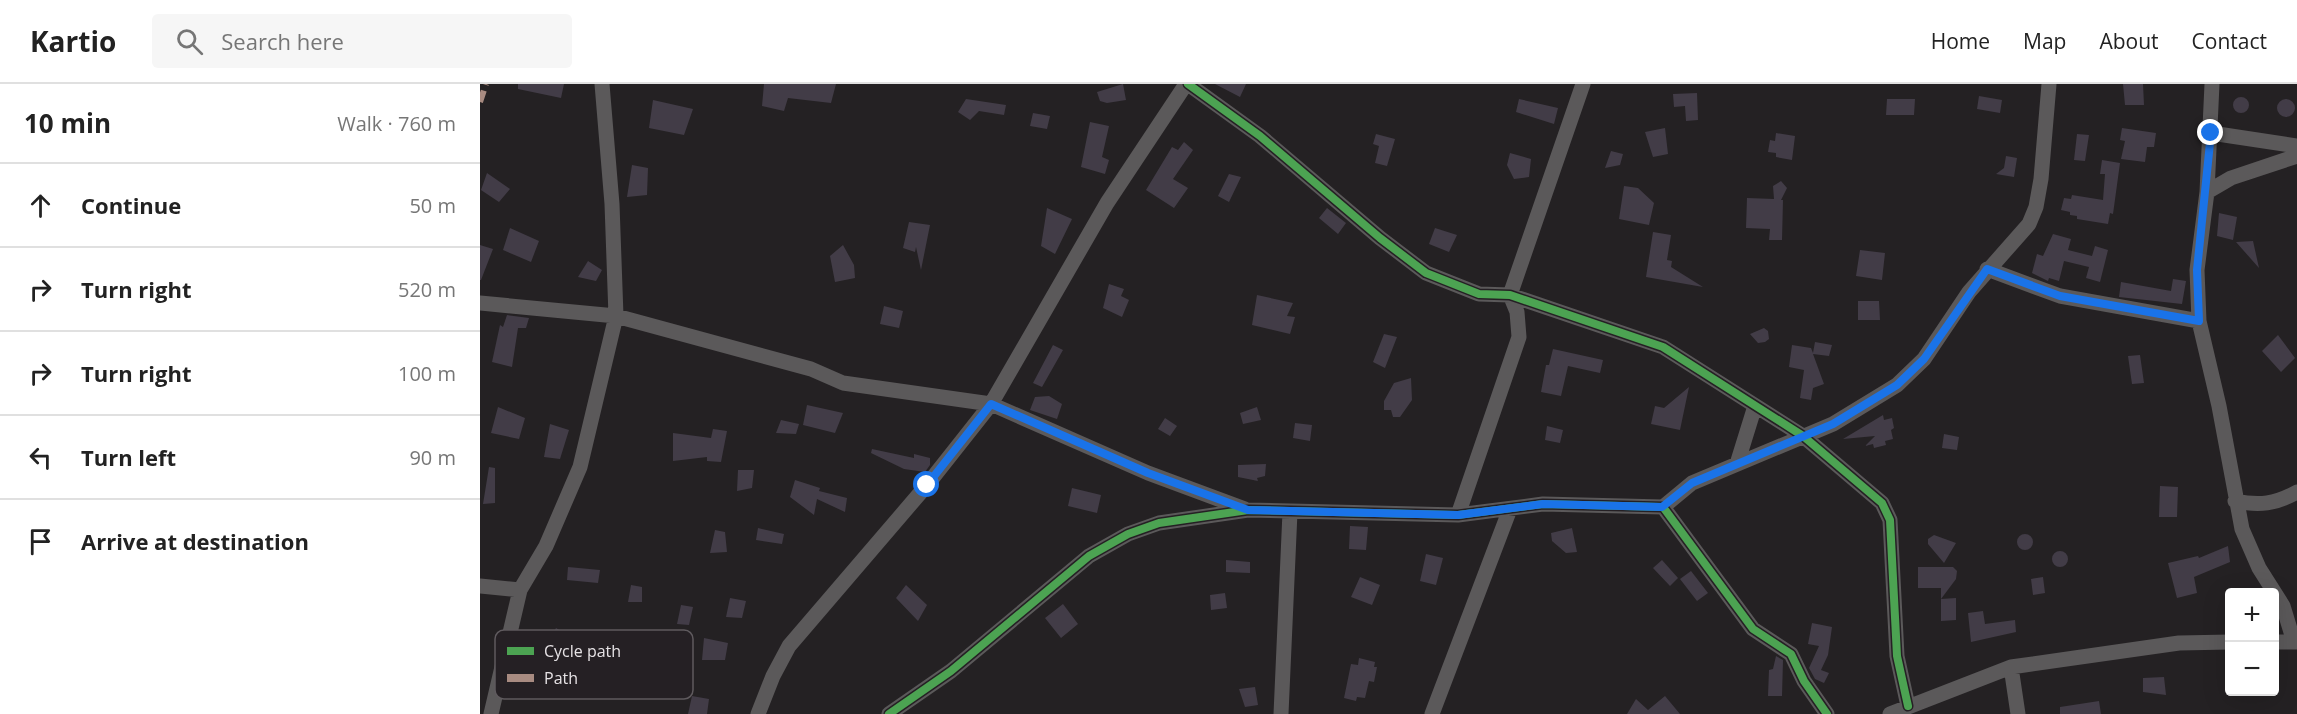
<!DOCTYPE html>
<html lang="en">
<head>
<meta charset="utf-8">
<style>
	body { margin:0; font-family:"Open Sans",sans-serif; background:#f6f6f6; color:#222 }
	.controls { position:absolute; right:18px; bottom:18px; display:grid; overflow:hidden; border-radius:6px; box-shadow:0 6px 24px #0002 }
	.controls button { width:54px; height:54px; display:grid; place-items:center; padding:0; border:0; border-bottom:2px solid #e0e0e0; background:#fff; color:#222; font:30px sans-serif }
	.stop { position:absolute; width:18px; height:18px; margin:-14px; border:4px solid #1a73e8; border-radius:50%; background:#fff }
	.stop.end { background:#1a73e8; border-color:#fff; box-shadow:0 2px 6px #0008 }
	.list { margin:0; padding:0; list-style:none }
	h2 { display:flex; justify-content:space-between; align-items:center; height:78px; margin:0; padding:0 24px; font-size:26px }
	h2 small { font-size:20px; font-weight:400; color:#767676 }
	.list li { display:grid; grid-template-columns:39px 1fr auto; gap:18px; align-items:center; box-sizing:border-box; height:84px; padding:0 24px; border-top:2px solid #e0e0e0 }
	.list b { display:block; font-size:22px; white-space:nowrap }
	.list em { font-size:20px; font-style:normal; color:#767676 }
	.icon { flex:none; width:33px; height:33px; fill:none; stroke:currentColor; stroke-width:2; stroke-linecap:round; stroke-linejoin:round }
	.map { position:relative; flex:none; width:1817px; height:630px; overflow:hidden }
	header { display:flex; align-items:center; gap:36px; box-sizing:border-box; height:84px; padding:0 30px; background:#fff; border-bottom:2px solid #e0e0e0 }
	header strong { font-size:28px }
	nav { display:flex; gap:33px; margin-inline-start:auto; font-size:21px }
	.search { width:420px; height:54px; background:#f6f6f6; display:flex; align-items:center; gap:15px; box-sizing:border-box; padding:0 21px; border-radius:6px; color:#767676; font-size:22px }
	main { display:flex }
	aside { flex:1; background:#fff }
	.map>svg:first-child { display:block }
</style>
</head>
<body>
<header>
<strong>Kartio</strong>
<div class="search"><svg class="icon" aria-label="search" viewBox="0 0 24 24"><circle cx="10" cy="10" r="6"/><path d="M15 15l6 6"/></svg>Search here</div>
<nav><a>Home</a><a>Map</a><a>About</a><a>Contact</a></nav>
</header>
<main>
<aside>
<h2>10 min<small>Walk · 760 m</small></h2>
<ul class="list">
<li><svg class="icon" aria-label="ahead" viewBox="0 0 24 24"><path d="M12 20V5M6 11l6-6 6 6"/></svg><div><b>Continue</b></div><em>50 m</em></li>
<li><svg class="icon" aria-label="right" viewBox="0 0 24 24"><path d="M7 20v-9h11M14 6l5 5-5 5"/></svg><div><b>Turn right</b></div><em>520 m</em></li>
<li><svg class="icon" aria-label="right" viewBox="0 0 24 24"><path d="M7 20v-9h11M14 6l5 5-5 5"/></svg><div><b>Turn right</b></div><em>100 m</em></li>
<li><svg class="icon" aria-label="left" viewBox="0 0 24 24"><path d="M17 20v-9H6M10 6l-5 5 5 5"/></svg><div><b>Turn left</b></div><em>90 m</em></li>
<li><svg class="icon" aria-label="arrive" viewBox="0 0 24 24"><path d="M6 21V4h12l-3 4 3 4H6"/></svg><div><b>Arrive at destination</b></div></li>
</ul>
</aside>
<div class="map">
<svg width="1817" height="630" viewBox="0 0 1817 630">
	<rect width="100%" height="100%" fill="#242123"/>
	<path fill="#423c47" d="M38 0H84L81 14 38 5Z
		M284 0H356L351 19 308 14 304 27 282 22Z
		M643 0 646 16 627 19 620 17 617 8Z
		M735 0H766L760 13Z
		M1643 0H1663L1664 21H1645Z
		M1217 9 1218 36 1206 37 1205 22 1194 23 1193 10Z
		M1499 12 1522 16 1520 29 1497 25Z
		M1753 21a8 8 0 1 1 16 0a8 8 0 1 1-16 0Z
		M486 15 526 21 524 31 499 27 490 36 478 28Z
		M1039 15 1078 24 1074 40 1036 28Z
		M1407 15H1435L1434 31H1406Z
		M1797 24a9 9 0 1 1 18 0a9 9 0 1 1-18 0Z
		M173 16 213 25 204 51 169 44Z
		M553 29 570 32 567 45 550 42Z
		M610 38 629 42 622 73 629 76 625 90 601 83Z
		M1185 44 1188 70 1173 73 1165 48Z
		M1642 44 1676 49 1674 63H1667L1665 78 1641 75 1645 57 1640 56Z
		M1296 49 1315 52 1312 76 1296 73V69L1288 68 1290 56 1295 57Z
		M896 50 915 55 907 82 895 79 899 62 893 60Z
		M1597 50 1609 51 1605 77 1594 76Z
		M704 58 713 66 693 95 708 104 694 124 666 106 692 63 698 66Z
		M1131 67 1143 70 1140 81 1125 84Z
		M1030 69 1051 75 1049 93 1034 95 1027 81Z
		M1526 72 1537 74 1534 93 1516 90 1524 84Z
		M1622 76 1640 79 1633 130 1630 129 1628 140 1597 135V132L1590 131V128L1581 126 1584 114 1591 115 1592 111 1623 116 1625 90H1620Z
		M152 81 168 84 167 111 147 113Z
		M7 89 30 105 19 118 1 106Z
		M749 90 761 93 749 118 738 112Z
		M1301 97 1307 104 1301 116H1303L1302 156H1289L1290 145 1266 144 1267 114 1294 115 1293 102Z
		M1144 102 1158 104 1174 119 1169 141 1139 135Z
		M567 124 592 135 575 170 561 162Z
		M847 124 866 139 858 150 839 134Z
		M1739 129 1757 133 1753 156 1737 152Z
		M429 138 450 141 441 186 436 163 435 168 423 164Z
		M30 144 59 157 51 178 23 166Z
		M955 144 977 151 969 168 949 160Z
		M1173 148 1191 151 1187 176 1192 177 1191 183 1223 203 1166 193Z
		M1573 150 1591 155 1588 166 1612 172 1615 162 1628 166 1620 198 1606 194 1609 183 1584 177 1579 197 1569 194 1568 197 1552 189 1557 170 1563 172Z
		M1773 157 1779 184 1756 158Z
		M0 161 13 165 1 196H0Z
		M363 161 374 181 375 194 355 198 350 172Z
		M1380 166 1405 169 1402 196 1376 192Z
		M108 177 122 186 116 197 98 193Z
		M1693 195 1706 197 1702 220 1639 213 1641 198 1691 207Z
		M629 200 644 205 641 212 649 216 642 233 623 224Z
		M777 211 813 219 807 232 815 233 810 250 772 241Z
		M1378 217H1399L1400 236H1378Z
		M404 222 423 227 419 244 400 240Z
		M27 231 49 234 46 244H38L32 283 12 278 20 241 23 243Z
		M1284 244 1288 247 1289 255 1285 258 1278 259 1270 250Z
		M904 250 917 253 905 284 893 278Z
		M1798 251 1815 274 1801 288 1782 267Z
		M1335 258 1352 261 1349 272 1333 270 1344 300 1333 304 1331 316 1320 314 1324 286 1309 283 1312 261 1331 264 1333 269Z
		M573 261 583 266 562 303 553 299Z
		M1073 265 1123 276 1120 289 1088 282 1081 312 1061 308 1066 281H1069Z
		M1660 271 1664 299 1652 300 1648 272Z
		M931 294 932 316 920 333H913L911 326H904V317L914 299Z
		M1209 303 1200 346 1171 340 1175 322 1184 324Z
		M569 312 582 320 577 335 550 326 555 313Z
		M327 321 363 329 355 349 323 341Z
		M18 323 45 334 39 355 11 349Z
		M777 323 781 336 763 340 760 329Z
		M1403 331 1404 336 1412 334 1414 344 1411 346 1413 355 1405 357 1406 361 1394 364 1393 360 1385 362 1395 352 1363 355Z
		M685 334 697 342 690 352 678 345Z
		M301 336 319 340 316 350 296 349Z
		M815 339 832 341 830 357 813 354Z
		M70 340 89 346 80 375 64 373Z
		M1067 342 1083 346 1080 359 1065 356Z
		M233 345 247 347 241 378 227 377V373L193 377V349L231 354Z
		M1464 350 1479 353 1477 366 1462 364Z
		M392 365 434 374V370L450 374V381L445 388 424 385 391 369Z
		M786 380 785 392 777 394 778 397 758 393V381Z
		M9 383 15 384V419L3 420Z
		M258 386H274L272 404 257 407Z
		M315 396 340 404 339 407 367 414 365 428 337 415 334 431 310 413Z
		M1680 402 1698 403 1697 433H1679Z
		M592 404 621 411 617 429 588 422Z
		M870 442 888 443 886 466 869 465Z
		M278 444 304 450 302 460 276 456Z
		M1092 444 1097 468 1086 469 1072 457 1071 449Z
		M235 446 245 448 247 468 230 469Z
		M1537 458a8 8 0 1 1 16 0a8 8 0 1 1-16 0Z
		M1454 451 1476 459 1464 479 1448 460V455Z
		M1748 462 1750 478 1714 493 1717 509 1697 514 1688 479 1718 472 1719 474Z
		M1572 475a8 8 0 1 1 16 0a8 8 0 1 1-16 0Z
		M946 470 963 474 956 501 940 497Z
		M746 476 770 478V489L746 488Z
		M1182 476 1198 494 1190 502 1173 484Z
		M88 483 120 486 118 499 87 496Z
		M1438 483H1473L1477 487 1476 495 1461 515 1476 514V536L1461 537V504H1438Z
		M1211 487 1228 509 1217 517 1200 495Z
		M880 493 900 501 892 521 871 513Z
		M1563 493 1565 509 1553 511 1551 495Z
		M151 501 162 503V518H148Z
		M426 501 447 521 438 537 416 514Z
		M745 509 747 524 731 526 730 511Z
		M250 514 266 517 262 534 246 533Z
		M583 520 598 540 581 554 565 534Z
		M201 521 213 523 209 541 197 540Z
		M1503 527 1505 540 1535 536 1536 548 1491 558 1488 529Z
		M1332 539 1352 543 1348 571 1341 586 1349 589 1344 599 1335 595 1329 584 1339 562 1328 560Z
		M76 544 86 550 82 569 87 570 81 601 61 596 67 562Z
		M224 554 248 559 245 576H222Z
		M1296 572 1303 576 1302 612H1288L1289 586 1293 585Z
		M879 574 895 578 894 583H897L894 598 889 597 885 614 877 613 876 617 864 614 871 580 878 581Z
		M1684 593 1686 611 1663 608V594Z
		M775 603 778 621 765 623 759 605Z
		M212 612 229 615 227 630H208Z
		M1185 612 1200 630H1147L1156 615 1168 626Z
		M1619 617 1621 630H1580V623Z"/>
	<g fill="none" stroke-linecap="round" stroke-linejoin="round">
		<path stroke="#5b595a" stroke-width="15" d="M708 0 780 52 900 154 946 189 999 210 1030 211 1183 263 1323 352 1402 419 1410 436 1417 572 1428 622
			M1732 0 1727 108 1717 186 1719 237 1739 322 1762 445 1779 484 1803 522 1814 558
			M1731 49 1817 62
			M1727 108 1751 94 1817 72
			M1507 185 1580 212 1719 237
			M0 219 136 232 331 285 363 299 511 320 668 389 765 425
			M1257 380 1275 322
			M1755 417C1780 422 1795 420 1817 408
			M1183 423 1212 399 1353 340 1417 301 1444 275 1489 208 1549 140 1556 123 1561 95 1569 0
			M978 431 1039 253 1037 228 1030 211 1103 0
			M0 502 40 506
			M1794 558H1817
			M1531 583 1538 630
			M11 630 40 506 66 462 100 383 136 232 132 120 122 0
			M278 630 293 592 309 562 447 401 511 320 627 119 706 0
			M409 630 471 587 609 472 648 450 679 439 768 426 978 431 1063 420 1183 423 1273 545 1311 570 1324 597 1347 630
			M801 630 810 428
			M952 630 1030 425
			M1410 630 1531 583 1699 559 1750 558"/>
		<path stroke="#a88b81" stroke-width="6" stroke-dasharray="12 6" stroke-linecap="butt" d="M0 18 6 0"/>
		<g stroke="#252024" stroke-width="11">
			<path id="cycleway" d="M708 0 780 52 900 154 946 189 999 210 1030 211 1183 263 1323 352 1402 419 1410 436 1417 572 1428 622
				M409 630 471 587 609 472 648 450 679 439 768 426 978 431 1063 420 1183 423 1273 545 1311 570 1324 597 1347 630"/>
		</g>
		<use href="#cycleway" stroke="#4ca352" stroke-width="8"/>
	</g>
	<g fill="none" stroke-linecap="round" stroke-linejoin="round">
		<path stroke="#1a73e8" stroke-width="8" d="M447 401 511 320 668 389 768 426 978 431 1063 420 1182 423 1212 399 1353 340 1417 301 1444 275 1507 185 1580 212 1719 237 1717 186 1731 49"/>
	</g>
	<rect x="15" y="546" width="198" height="69" rx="9" fill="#252024" stroke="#5f5a5e" stroke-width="1.5"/>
	<rect x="27" y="563" width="27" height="8" fill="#4ca352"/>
	<rect x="27" y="590" width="27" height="8" fill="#a88b81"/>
	<g font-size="16" fill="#e6e2e5">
		<text x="64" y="573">Cycle path</text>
		<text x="64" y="600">Path</text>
	</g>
</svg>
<div class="controls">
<button>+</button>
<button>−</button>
</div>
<div class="stop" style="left:447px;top:401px"></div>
<div class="stop end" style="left:1731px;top:49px"></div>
</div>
</main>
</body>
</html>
